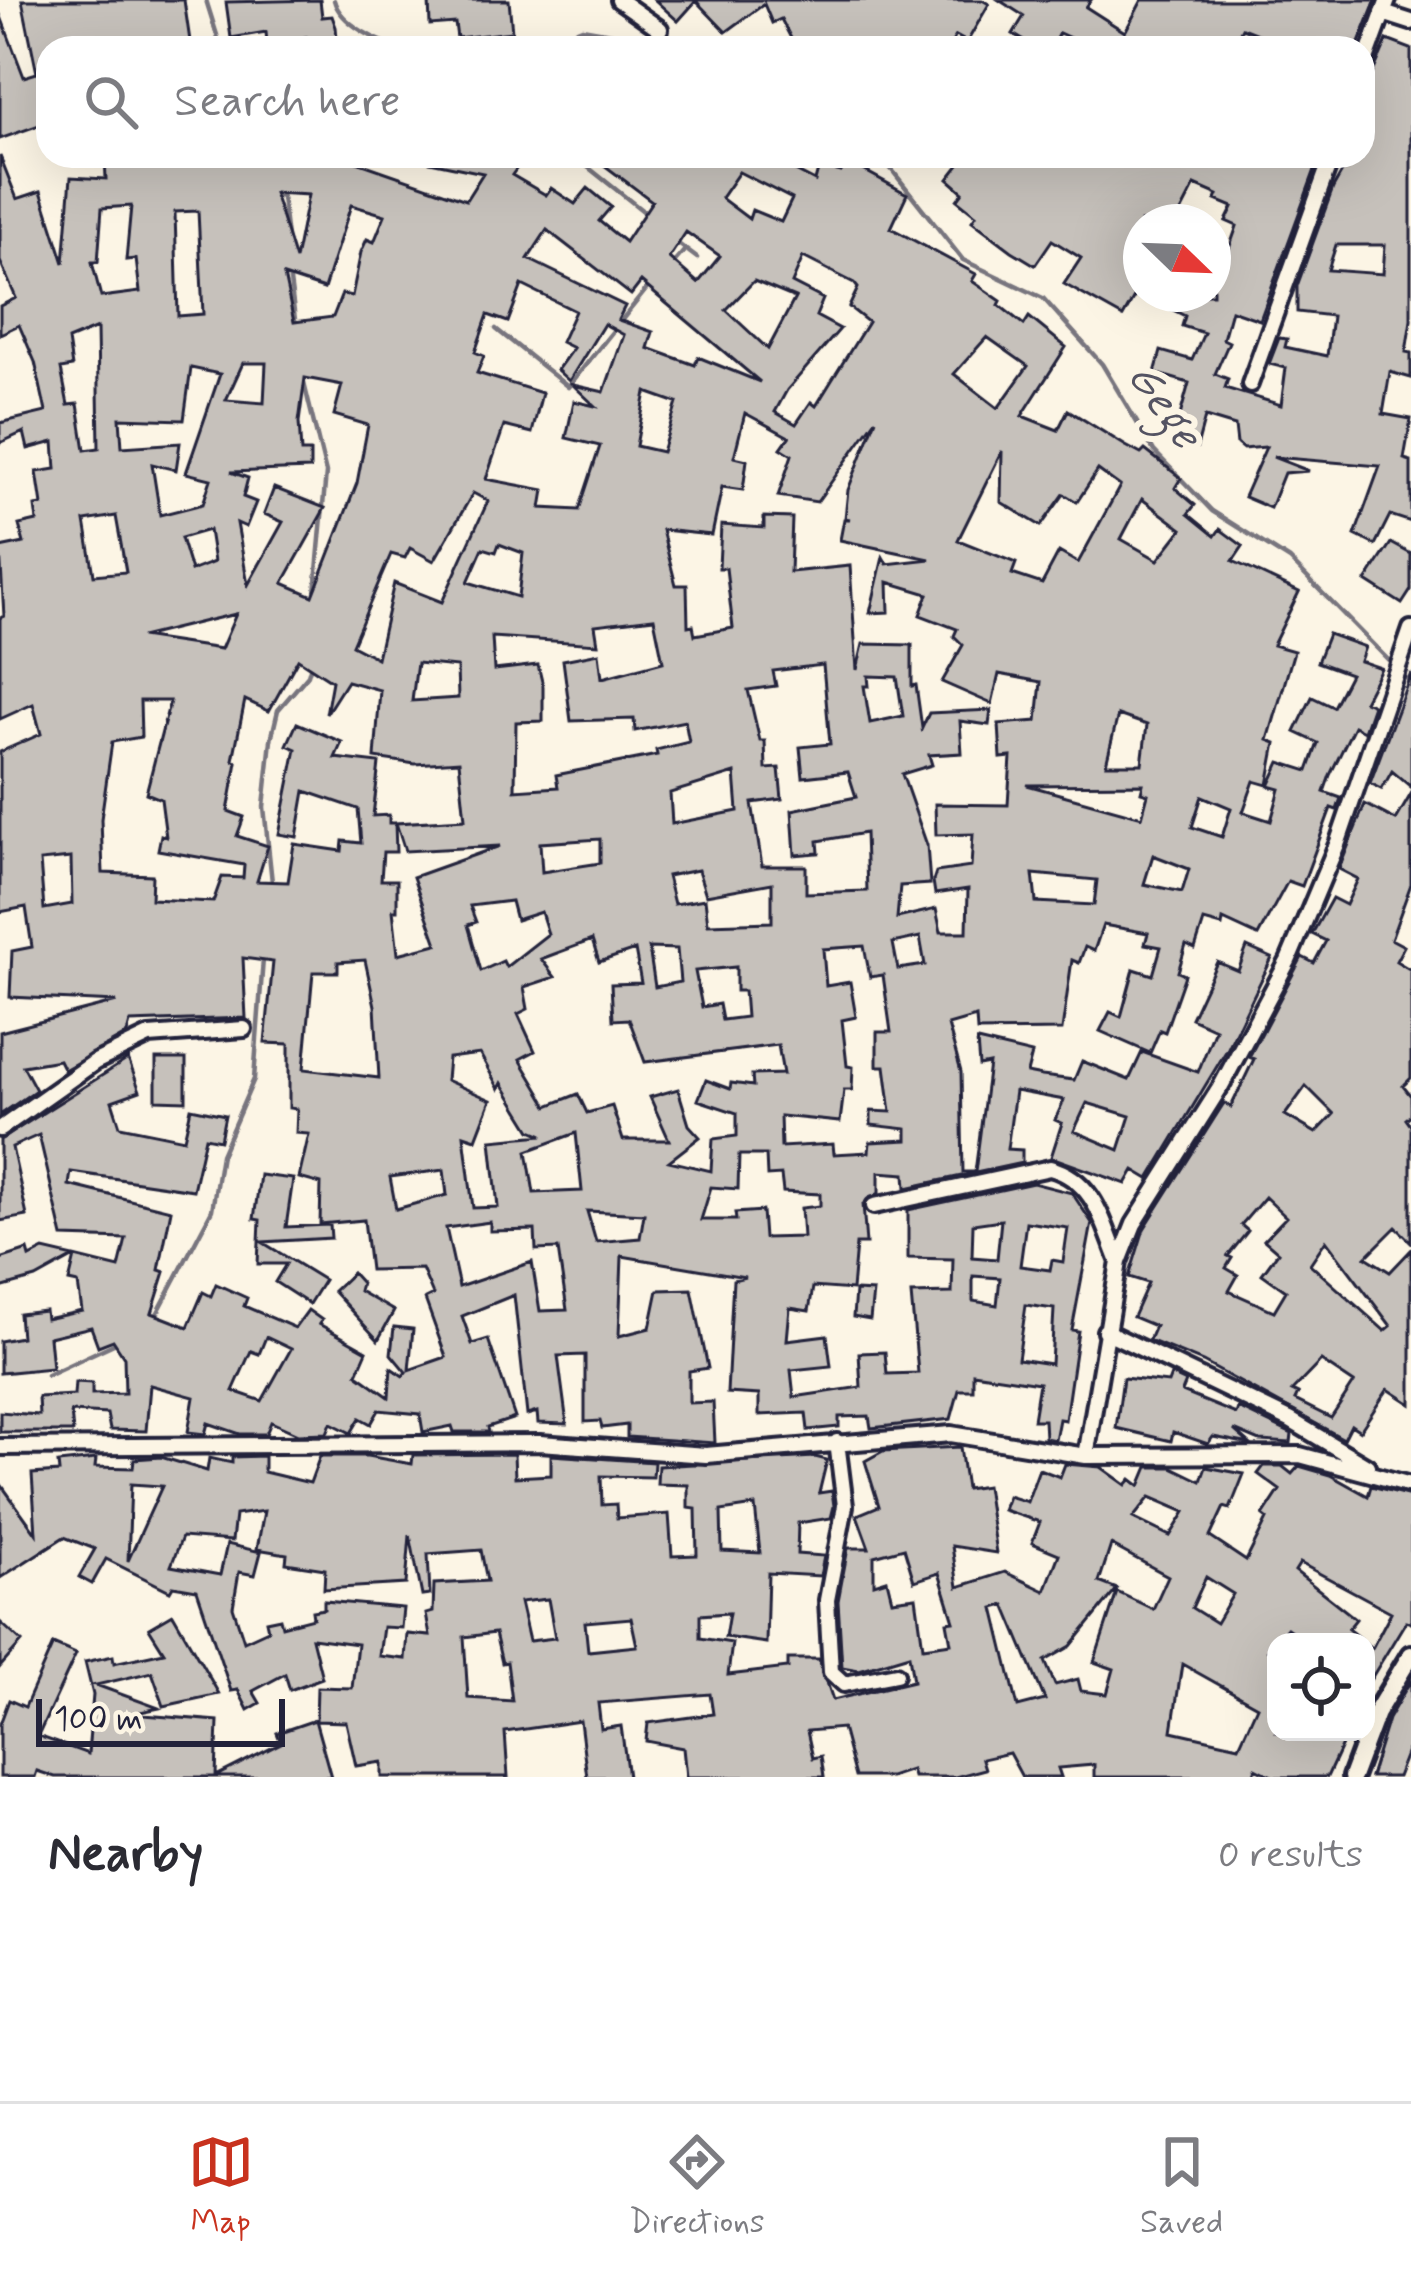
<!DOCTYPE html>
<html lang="en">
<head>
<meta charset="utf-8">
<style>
	body { margin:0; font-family:Mynerve,sans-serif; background:#f7f7f7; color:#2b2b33 }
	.controls { position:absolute; right:36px; bottom:36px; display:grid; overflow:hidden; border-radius:24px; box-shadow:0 12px 48px #0002 }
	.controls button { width:108px; height:108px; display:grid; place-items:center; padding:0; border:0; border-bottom:3px solid #e1e1e2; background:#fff; color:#2b2b33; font:60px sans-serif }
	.compass { position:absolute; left:1123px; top:204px; width:108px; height:108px; border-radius:50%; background:#fff; box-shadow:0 12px 48px #0002; rotate:113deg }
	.scale { position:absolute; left:36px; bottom:30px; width:249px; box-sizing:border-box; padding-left:12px; border:6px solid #22223b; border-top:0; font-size:33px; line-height:42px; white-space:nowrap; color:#22223b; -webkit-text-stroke:9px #fcf5e5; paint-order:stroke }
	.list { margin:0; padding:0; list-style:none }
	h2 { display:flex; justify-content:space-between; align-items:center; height:156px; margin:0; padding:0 48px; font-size:51px }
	h2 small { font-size:39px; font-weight:400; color:#7c7c81 }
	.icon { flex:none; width:66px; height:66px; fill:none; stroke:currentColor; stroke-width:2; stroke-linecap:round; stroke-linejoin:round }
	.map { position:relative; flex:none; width:1411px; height:1777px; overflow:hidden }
	.search { position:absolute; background:#fff; box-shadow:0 12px 48px #0002; left:36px; right:36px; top:36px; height:132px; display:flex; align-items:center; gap:30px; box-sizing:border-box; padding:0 42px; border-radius:36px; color:#7c7c81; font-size:45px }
	.sheet { height:324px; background:#fff }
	nav { display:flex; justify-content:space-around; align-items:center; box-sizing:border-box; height:168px; border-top:3px solid #e1e1e2; background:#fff; font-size:33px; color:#7c7c81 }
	nav a { display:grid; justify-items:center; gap:6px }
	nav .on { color:#c8321e }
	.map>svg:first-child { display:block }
</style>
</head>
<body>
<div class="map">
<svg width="1411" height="1777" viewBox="0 0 1411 1777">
	<rect width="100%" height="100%" fill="#fcf5e5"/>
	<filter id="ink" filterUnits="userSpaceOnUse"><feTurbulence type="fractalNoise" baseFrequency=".00833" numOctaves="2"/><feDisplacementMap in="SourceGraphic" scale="24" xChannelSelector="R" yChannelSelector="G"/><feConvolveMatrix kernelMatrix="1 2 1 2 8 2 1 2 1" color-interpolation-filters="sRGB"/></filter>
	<g filter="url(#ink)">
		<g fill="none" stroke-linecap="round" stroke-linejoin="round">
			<path stroke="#78757e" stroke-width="4.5" d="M206 0 221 48
				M334 0C340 24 380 43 403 48
				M532 48 582 28 696 48
				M574 156 648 215
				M881 156 963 260 1043 298 1102 364 1154 451 1212 511 1290 560 1411 683
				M269 193 282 197 287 237
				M673 240 697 258
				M671 266 684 251
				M289 273 296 327
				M496 329 568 387 649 286
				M303 379 326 473 315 593
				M272 882 264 807 271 740 278 710 308 675 312 661
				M156 1316 212 1210 221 1155 254 1079 263 959
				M47 1375 118 1342"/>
		</g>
		<path fill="#c6c1bb" stroke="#22223b" stroke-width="3" fill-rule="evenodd" d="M22 0H184L191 48H48V122L0 139V14L24 77 37 73Z
			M320 0 322 17 332 16 336 27 338 48H307L306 37 267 43 266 32 231 38 226 2Z
			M441 0H509L512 32 457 38 455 23 430 25 429 1Z
			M655 0H982L989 4 967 42 956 36 948 48H796L781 19 772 23 764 4 726 32 696 1 678 21Z
			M999 0H1091L1086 7 1125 32 1142 0H1376L1357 48H1293L1242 28 1232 48H1092L1059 33 1051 48H1036L1013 34 1024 16Z
			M1387 40 1411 49V320L1406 352 1411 353V378L1390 372 1383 414 1411 419 1404 459 1411 461V522L1390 515 1375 545 1355 535 1380 466 1273 457 1309 471 1284 473 1270 508 1244 497 1266 447 1243 449 1237 444 1235 426 1205 417 1197 447 1173 441 1189 383 1155 373 1161 351 1192 360 1204 333 1182 326 1185 316 1141 294H1213V256L1225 260 1237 226 1226 221 1233 207 1216 200 1218 195 1195 185 1176 222H1141V294L1137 292 1123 317 1064 284 1081 258 1052 240 1035 265 1012 251 972 221 976 215 957 200 963 192 948 179 966 156H1163L1181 163 1184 156H1267L1287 165 1290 156H1320L1260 320 1231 310 1223 339 1229 342 1215 374 1228 379 1225 388 1281 405 1286 368 1269 364 1279 338 1287 339 1285 347 1327 356 1332 316 1297 312V286L1333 188 1351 156H1363V96ZM1336 245H1385L1383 274 1328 270Z
			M0 156 17 199 41 191 64 263 71 177 106 179 105 156H340L466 200 483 173 430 162V156H499L517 168 512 175 546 195 551 188 575 204 588 188 611 207 599 221 625 242 652 201 592 156H746L759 165 766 156 815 181 819 166 841 172 847 161 907 194 891 228 976 274 972 281 1001 301 999 305 1024 325 1029 317 1066 347 1022 416 1058 430 1068 410 1126 446 1141 454 1145 450 1181 478 1175 488 1195 505 1188 514 1215 536 1220 529 1243 546 1233 561 1299 592 1273 645 1294 651 1268 740 1276 743 1268 785 1254 781 1243 812 1271 821 1280 789 1269 786 1280 762 1308 771 1318 743 1295 732 1312 697 1333 707 1350 674 1317 662 1328 634 1365 647 1360 661 1381 668 1364 701 1373 705 1364 731 1354 726 1330 775 1324 792 1341 798 1337 810 1331 808 1302 886 1288 881 1258 936 1223 920 1222 926 1204 921 1195 949 1186 945 1178 972 1185 975 1165 1032 1160 1030 1150 1053 1100 1031 1110 1012 1121 1017 1134 969 1153 975 1161 947 1145 944 1148 933 1103 925 1094 951 1085 947 1079 963 1072 960 1062 1030 977 1031 976 1017 948 1025 961 1072 963 1172H975L989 1064 979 1066 977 1041 1032 1054 1027 1073 1042 1076 1074 1080 1082 1061 1129 1080 1142 1052 1198 1072 1215 1029 1191 1018 1217 962 1238 971 1247 947 1272 958 1228 1048 1149 1179 1134 1170 1126 1184 1051 1157 1062 1123 1055 1120 1064 1100 1015 1091 1007 1149 1022 1150V1163L906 1188 905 1174 879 1172V1193L863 1204 866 1244H856L852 1290 813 1287 809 1311 790 1308 787 1340 827 1335 831 1366 791 1370 794 1397 861 1387 859 1353 885 1352 887 1374 918 1373 911 1294 952 1293 953 1259 908 1258V1210L1033 1183 1072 1193 1092 1223 1072 1330 1078 1331 1065 1420 1059 1419 1055 1440 1045 1438 1044 1420H1033L1039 1383 973 1373V1390H959L951 1419 871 1428 869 1416 839 1417V1427L808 1430 806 1413 759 1415V1395L727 1393 733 1280 745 1277 622 1256 619 1336 650 1328 658 1290 692 1289 708 1368 689 1371V1403L713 1402 715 1443 627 1437V1425L602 1428 600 1421 585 1422V1355L558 1356 567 1424 538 1423 537 1412 527 1415 514 1295 462 1316 472 1344 488 1339 515 1418 488 1427 489 1432H454L452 1426 423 1432 420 1414 379 1410 371 1424 360 1418 351 1433 331 1423 327 1433 298 1434 271 1422 266 1434H240L208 1423 205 1434 188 1432 194 1397 150 1385 146 1431 110 1430 107 1414 71 1412 73 1432H0V1412L39 1415 38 1397 74 1395 75 1382 92 1383V1394L125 1393 124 1357 113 1340 98 1346 91 1327 49 1337 52 1368 0 1373V1341L21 1337 19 1314 45 1311 46 1319 82 1311 78 1284 69 1282 75 1257 119 1268 126 1239 63 1237 39 1135 12 1147 27 1216 0 1221V1140L128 1059 140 1091 112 1101 120 1126 184 1139 191 1108 225 1115 220 1140 205 1137 193 1190 71 1172 69 1185 171 1210 159 1270 165 1272 152 1313 188 1327 203 1292 211 1296 216 1284 247 1298 244 1306 295 1328 308 1310 322 1320 319 1324 367 1351 357 1374 389 1397 391 1368 403 1376 406 1372 391 1354 394 1327 413 1329 409 1370 446 1357 425 1299 433 1295 422 1269 370 1270 364 1220 320 1224 321 1184 299 1178 309 1134 296 1133 297 1109 289 1108V1044L265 1043 273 962 243 958 246 1018 130 1022 127 1034 64 1070 59 1060 23 1066 36 1090 0 1115V1032L117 1002 10 997 12 951 32 947 26 907 0 912V752L41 734 33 704 0 719V618L4 616 0 548 24 543 19 525 37 521 35 506 42 505 37 472 56 469 54 442 28 449 24 432 0 443V423L46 412 35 362 19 325 0 334V306L16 298 0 261ZM739 172 792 199 781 222 752 210 749 219 721 198ZM274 193 308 195 295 260ZM351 205 385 215 374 242 367 239 361 252 352 296 342 294 333 317 294 322 284 276 324 289ZM131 206 126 260 136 259 140 292 101 297 92 262H98L102 208ZM198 211 203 314 178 316 175 212ZM547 230 631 295 641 282 760 382 698 357 695 365 648 348 653 332 618 320 625 306 528 259ZM686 232 720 256 698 283 669 258ZM803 257 854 283 858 288 849 307 868 322 816 406 811 402 796 424 775 412 787 390 840 329 816 316 823 299 792 283ZM754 281 795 298 768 349 726 310ZM522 285 575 311 561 342 573 348 557 370 569 381 604 324 624 335 604 392 573 385 595 406 574 401 566 438 600 446 579 510 541 508 544 490 486 479 504 426 532 433 542 393 477 373 484 356 475 352 488 315 508 322ZM97 328 99 448 85 450 78 404 68 405 61 369 72 367 68 340ZM987 337 1028 366 998 408 954 374ZM243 363H266L264 403 226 400ZM191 368 220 374 186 473 211 479 203 504 160 515 152 464 176 470 180 443 122 447 120 418 184 420ZM305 378 342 385 334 415 368 425 357 483 313 596 283 583 325 508 274 488 264 514 283 522 248 585 237 523 246 527 256 502 243 497 248 478 231 472 310 469V452H301L299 422ZM646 392 677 403 662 452 636 446ZM745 413 789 437 781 448 792 455 778 496 817 502 876 419 848 490 845 518 850 519H844L840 540 930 559 887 564 883 557 870 613 889 612 888 582 928 594 920 615 957 629 954 636 963 645 942 682 992 704 999 674 1041 682 1037 721 999 724 1001 758 1011 757 1008 805 935 804 936 835 973 834 971 867 936 872 933 881 935 894 968 889 967 932H941L936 909 897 918 900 886 930 884 927 845 902 774 932 765 929 755 962 753 960 721 989 725 991 710 929 713 922 728 916 685 912 686V645L863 644 857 670 850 566 790 572 792 518 764 517V528L721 525 719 568H726L733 628 695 635 693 625 688 626 687 585H676L662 530 712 535 722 487 743 490 747 460 734 457ZM1002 451 1001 502 1041 526 1064 494 1077 502 1098 470 1120 486 1078 563 1059 552 1042 584 1012 574 1016 563 958 540ZM473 493 488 501 442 602 394 583 377 658 352 645 391 554 405 558 410 548 434 561ZM1142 499 1182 529 1158 560 1121 539ZM116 516 126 572 94 575 85 521ZM209 530 214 562 191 571 181 538ZM499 544 523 553 518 597 468 582 483 548 496 552ZM236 614 221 649 141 637 206 621ZM654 618 663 662 602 678 599 653 563 660 571 721 634 719 635 731 685 721 689 742 656 750 657 755 556 775 558 787 515 790 516 722 543 721V686L538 665 494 670 492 637 598 644 595 625ZM298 659 332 681 326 714 347 681 380 690 375 758 415 764 459 761 465 819 396 823 405 851 500 846 413 877 437 944 398 954 393 910H397V880H381L383 852H396L395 823H389V815L373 816 379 763 335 758 342 742 297 723 287 745 296 749 279 834 297 837 305 791 358 809 361 843 343 841 342 851 294 844 288 882 257 881 268 846 237 836 244 817 228 811 237 762 233 760 245 700 269 711ZM417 663 457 667 458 698 412 701ZM823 665 830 744 800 747 803 777 848 772 856 797 792 810 795 855 819 853 818 841 865 833 867 891 806 893V866H762L752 803 782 799 779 768 766 769 765 741H760L748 690 776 686 773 671ZM868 676 897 677 903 716 870 723 864 686H869ZM140 701H170L146 793 161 799 166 837 161 835 158 850 244 865 243 878 222 877 213 902 151 899 152 875 103 873 101 819 112 742 141 737ZM1118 715 1147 725 1142 764H1106ZM735 773 738 811 672 824 670 793ZM1143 784 1141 792 1148 794 1142 817 1027 785ZM1202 796 1231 808 1222 837 1192 827ZM600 839V863L542 872 540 843ZM1153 855 1189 869 1182 892 1144 884ZM71 858 72 904 44 909 40 861ZM698 870 706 895 772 883V922L708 924 705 899 674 904 667 876ZM1033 874 1097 880 1094 905 1036 902ZM511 901 516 920 541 912 548 934 506 967 503 961 481 971 468 925 476 922 470 906ZM920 937 925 965 898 969 893 943ZM592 940 599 962 635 950 641 983 611 984 613 1020 629 1019 645 1062 778 1045 783 1074 752 1075 753 1086 731 1083 730 1089 706 1080 698 1100 737 1113V1136L713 1139 711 1171 669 1161 700 1137 689 1125 678 1089 650 1097 669 1140H623L612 1106 587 1113 578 1094 548 1106 520 1059 535 1051 518 1014 528 1009 524 987 555 977 541 959ZM864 946 870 977 883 975 891 1032H877V1066H885L891 1112 871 1111V1125L907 1129V1140L870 1142 869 1152 834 1154 833 1144 781 1147 780 1116 840 1122 844 1090H852L853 1067 847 1066 842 1020 856 1017 850 982 826 986 823 949ZM649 948 677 949 680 982 655 987ZM365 960 375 1006 379 1078 304 1069 313 972H338V962ZM736 967V991H744L746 1017 722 1020 719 1004 702 1007 695 971ZM480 1054 499 1089 502 1083 531 1130 543 1135 491 1140 498 1207 473 1208 464 1135 476 1139 491 1100 446 1080 448 1058ZM1087 1103 1130 1116 1119 1150 1074 1131ZM576 1133 582 1191 534 1193 527 1151ZM739 1155H766L767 1176 781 1175 783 1192 820 1194V1206L801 1208 803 1237 764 1238 762 1211 735 1213 736 1220H701L711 1187 738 1189ZM444 1170 447 1195 396 1209 390 1177ZM587 1211 644 1214 640 1238 596 1242ZM1001 1220 997 1259 972 1257 973 1224ZM490 1222V1231L535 1230 536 1250 558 1249 567 1310 540 1311 532 1262 459 1287 446 1228ZM1026 1222 1068 1228 1063 1262 1052 1260 1050 1270 1020 1266ZM973 1276 1000 1278 997 1305 973 1301ZM1026 1305 1054 1309 1051 1364 1018 1359ZM266 1337 291 1349 262 1401 233 1391 251 1351 259 1354Z
			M1391 543 1411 554V590L1402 604 1366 581Z
			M1411 673V787L1392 771 1382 789 1370 783Z
			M1411 794V884L1391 939 1404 946 1396 961 1411 970V1078L1403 1086 1411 1096V1115L1406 1119 1411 1126V1242L1396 1227 1366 1257 1390 1272 1411 1250V1404L1388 1389 1360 1431 1351 1425 1344 1439 1203 1362 1149 1340 1155 1326 1133 1317 1148 1283 1129 1277 1144 1229 1224 1103 1231 1107 1254 1059 1249 1057 1302 957 1314 963 1326 941 1312 934 1332 898 1346 905 1358 879 1339 869 1365 804 1396 820ZM1306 1086 1334 1114 1316 1133 1285 1115ZM1265 1197 1286 1217 1264 1240 1278 1252 1262 1274 1286 1291 1274 1311 1229 1291 1238 1275 1226 1268 1232 1258 1228 1256 1248 1231 1241 1225ZM1326 1240 1391 1326 1385 1331 1310 1264ZM1321 1361 1354 1383 1331 1418 1295 1400 1298 1394 1292 1391Z
			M156 1059H186V1101L156 1100Z
			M260 1175 293 1179 286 1227 330 1225 331 1238 262 1242 324 1280 309 1304 275 1282 286 1264H258L260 1220 254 1219Z
			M28 1250 30 1257 44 1250 74 1257 36 1278 0 1288V1259Z
			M352 1273 361 1283 359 1291 394 1311 378 1340 333 1291Z
			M855 1291 873 1292 870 1320 853 1317Z
			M1171 1375 1186 1382 1182 1392 1236 1414 1238 1408 1292 1434 1291 1443 1260 1441 1234 1430 1250 1444 1213 1437 1208 1444 1173 1432 1171 1441 1116 1428 1123 1378 1168 1383Z
			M960 1447 966 1489 986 1486 996 1553 952 1546 958 1587 1005 1572 1045 1591 1059 1554 1032 1543 1040 1522 1003 1510 1008 1496 1027 1502 1039 1469 1060 1477 1065 1464 1101 1467 1126 1485 1131 1479 1140 1486 1148 1467H1172L1201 1481 1206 1467 1244 1474 1230 1509 1224 1507 1210 1537 1246 1561 1267 1519 1263 1516 1280 1490 1258 1474 1264 1466H1282L1292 1474 1299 1466 1330 1475 1368 1496 1371 1486 1411 1496V1623L1406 1621 1366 1687V1644L1372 1648 1391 1612 1300 1563 1295 1571 1356 1619 1348 1629 1364 1642H1307L1287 1628 1268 1650 1276 1654V1732H1348L1327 1777H1274L1256 1768 1253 1777H1094V1765L1058 1768 1061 1777H1022L1009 1753 982 1759 985 1769 955 1777H913L911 1770 890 1777H855L842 1728 807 1731 813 1758 821 1756 824 1777H686L683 1748 646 1741 648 1723 713 1714 710 1694 598 1703 601 1729 621 1726 628 1777H587L580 1721 505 1732 508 1777H382V1762L356 1766 346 1722 316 1721 317 1687 352 1688 357 1644 312 1638 322 1678 290 1690 285 1674 253 1691 260 1703 248 1710 238 1690 231 1691 197 1590 173 1586 170 1591 106 1559 92 1584 79 1577 95 1549 64 1537 0 1578V1483L36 1533 32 1474 59 1472 58 1463 96 1459 95 1467 133 1468 134 1459 161 1457 207 1471 209 1458 232 1463V1457L264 1456V1472L310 1483 320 1456H367L412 1464 413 1455 514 1454 515 1477 551 1475V1455L654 1462 653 1477 601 1476 602 1505 616 1504 617 1518 669 1514 672 1556 697 1555 696 1509 688 1508V1485L657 1484 658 1466 815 1457 827 1460 819 1493 832 1491 834 1506 831 1518 798 1523 797 1554 824 1556 820 1576 768 1573 766 1643 725 1637 729 1613 700 1615V1638L732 1643 728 1675 788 1668V1659H819L833 1700 913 1681 909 1655 859 1670 842 1667 838 1601 848 1548H869L857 1515 879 1506 865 1461 883 1451ZM131 1484 162 1486 128 1561ZM1150 1497 1185 1512 1170 1536 1133 1518ZM755 1506 760 1553 722 1551 721 1511ZM264 1511 257 1549 287 1554 286 1563 325 1569 324 1589 406 1584 410 1535 422 1596 430 1595 428 1554 481 1550 487 1581 434 1584 433 1612 426 1614 430 1636 407 1634 405 1659 379 1656 383 1627 401 1628 403 1608 324 1601V1609L312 1611 313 1618 282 1626 280 1618 266 1621 268 1630 244 1641 233 1607 239 1572 255 1575 261 1552 227 1544 220 1575 171 1566 182 1537 232 1541 235 1515ZM1111 1545 1168 1576 1153 1609 1117 1592 1094 1662 1114 1669 1107 1694 1081 1691 1078 1679 1055 1685 1045 1661 1071 1646 1117 1589 1099 1582ZM904 1548 914 1581 939 1573 954 1621 947 1622 951 1643 923 1647 916 1597 892 1600 887 1580 874 1584V1556ZM1206 1577 1233 1594 1216 1623 1192 1608ZM548 1599 555 1638 529 1641 520 1602ZM1005 1605 1045 1700 1018 1707 994 1608ZM631 1618 637 1646 588 1651 585 1622ZM495 1633 502 1663 507 1662 512 1701 468 1698 464 1637ZM1182 1664 1257 1706 1239 1746 1172 1731Z
			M173 1614 219 1694 164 1706 152 1672 96 1685 159 1708 131 1714 218 1721 216 1776 281 1743 277 1733 315 1720 331 1777H55L37 1771 35 1777H0V1724L9 1700 25 1707 53 1644 76 1654 38 1736 88 1754 93 1695 85 1662 113 1656 114 1663 164 1652 149 1628Z
			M0 1622 22 1642 0 1667Z
			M1411 1680V1741L1397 1777H1370L1388 1719Z"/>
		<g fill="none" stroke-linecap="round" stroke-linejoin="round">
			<g stroke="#22223b" stroke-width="22">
				<path id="minor" d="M619 0 660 29
					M1383 13 1411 22
					M1363 68 1388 0
					M1250 384 1332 156
					M0 1129 95 1062 149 1036 244 1029
					M874 1206 1050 1168C1095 1180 1103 1223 1119 1262
					M1105 1331 1290 1420 1367 1466
					M837 1442 845 1506 827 1600 831 1672 844 1684 896 1674
					M0 1447 540 1443 706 1455 951 1434 1086 1456 1300 1455 1411 1485
					M1086 1456 1119 1262 1134 1224 1221 1086 1288 961 1338 842 1411 629"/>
			</g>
			<g stroke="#22223b" stroke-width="26">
				<path id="tertiary" d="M1352 1777 1376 1713 1411 1655"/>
			</g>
			<use href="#minor" stroke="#fcf5e5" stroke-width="14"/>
			<use href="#tertiary" stroke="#fcf5e5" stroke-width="16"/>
		</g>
	</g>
	<g text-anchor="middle" stroke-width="12" stroke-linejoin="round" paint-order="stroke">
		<g font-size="45" font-style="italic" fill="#545362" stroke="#fcf5e5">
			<text transform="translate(1166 404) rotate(55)" y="16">Gege</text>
		</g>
	</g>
</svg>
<div class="controls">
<button><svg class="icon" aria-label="locate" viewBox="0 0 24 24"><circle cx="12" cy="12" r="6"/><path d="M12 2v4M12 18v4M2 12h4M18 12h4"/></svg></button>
</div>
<svg class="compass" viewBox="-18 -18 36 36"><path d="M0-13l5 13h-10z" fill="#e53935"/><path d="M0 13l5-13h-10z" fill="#7c7c81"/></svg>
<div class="scale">100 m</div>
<div class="search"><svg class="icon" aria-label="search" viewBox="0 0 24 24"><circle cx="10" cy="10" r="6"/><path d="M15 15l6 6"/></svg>Search here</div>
</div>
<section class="sheet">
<h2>Nearby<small>0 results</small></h2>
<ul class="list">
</ul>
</section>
<nav>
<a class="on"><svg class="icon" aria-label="map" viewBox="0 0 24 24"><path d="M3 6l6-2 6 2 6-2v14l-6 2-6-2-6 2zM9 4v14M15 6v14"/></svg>Map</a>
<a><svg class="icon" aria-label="directions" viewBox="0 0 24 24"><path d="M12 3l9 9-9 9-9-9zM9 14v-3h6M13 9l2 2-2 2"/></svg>Directions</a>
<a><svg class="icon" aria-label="saved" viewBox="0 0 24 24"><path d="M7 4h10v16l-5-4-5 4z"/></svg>Saved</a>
</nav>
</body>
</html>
